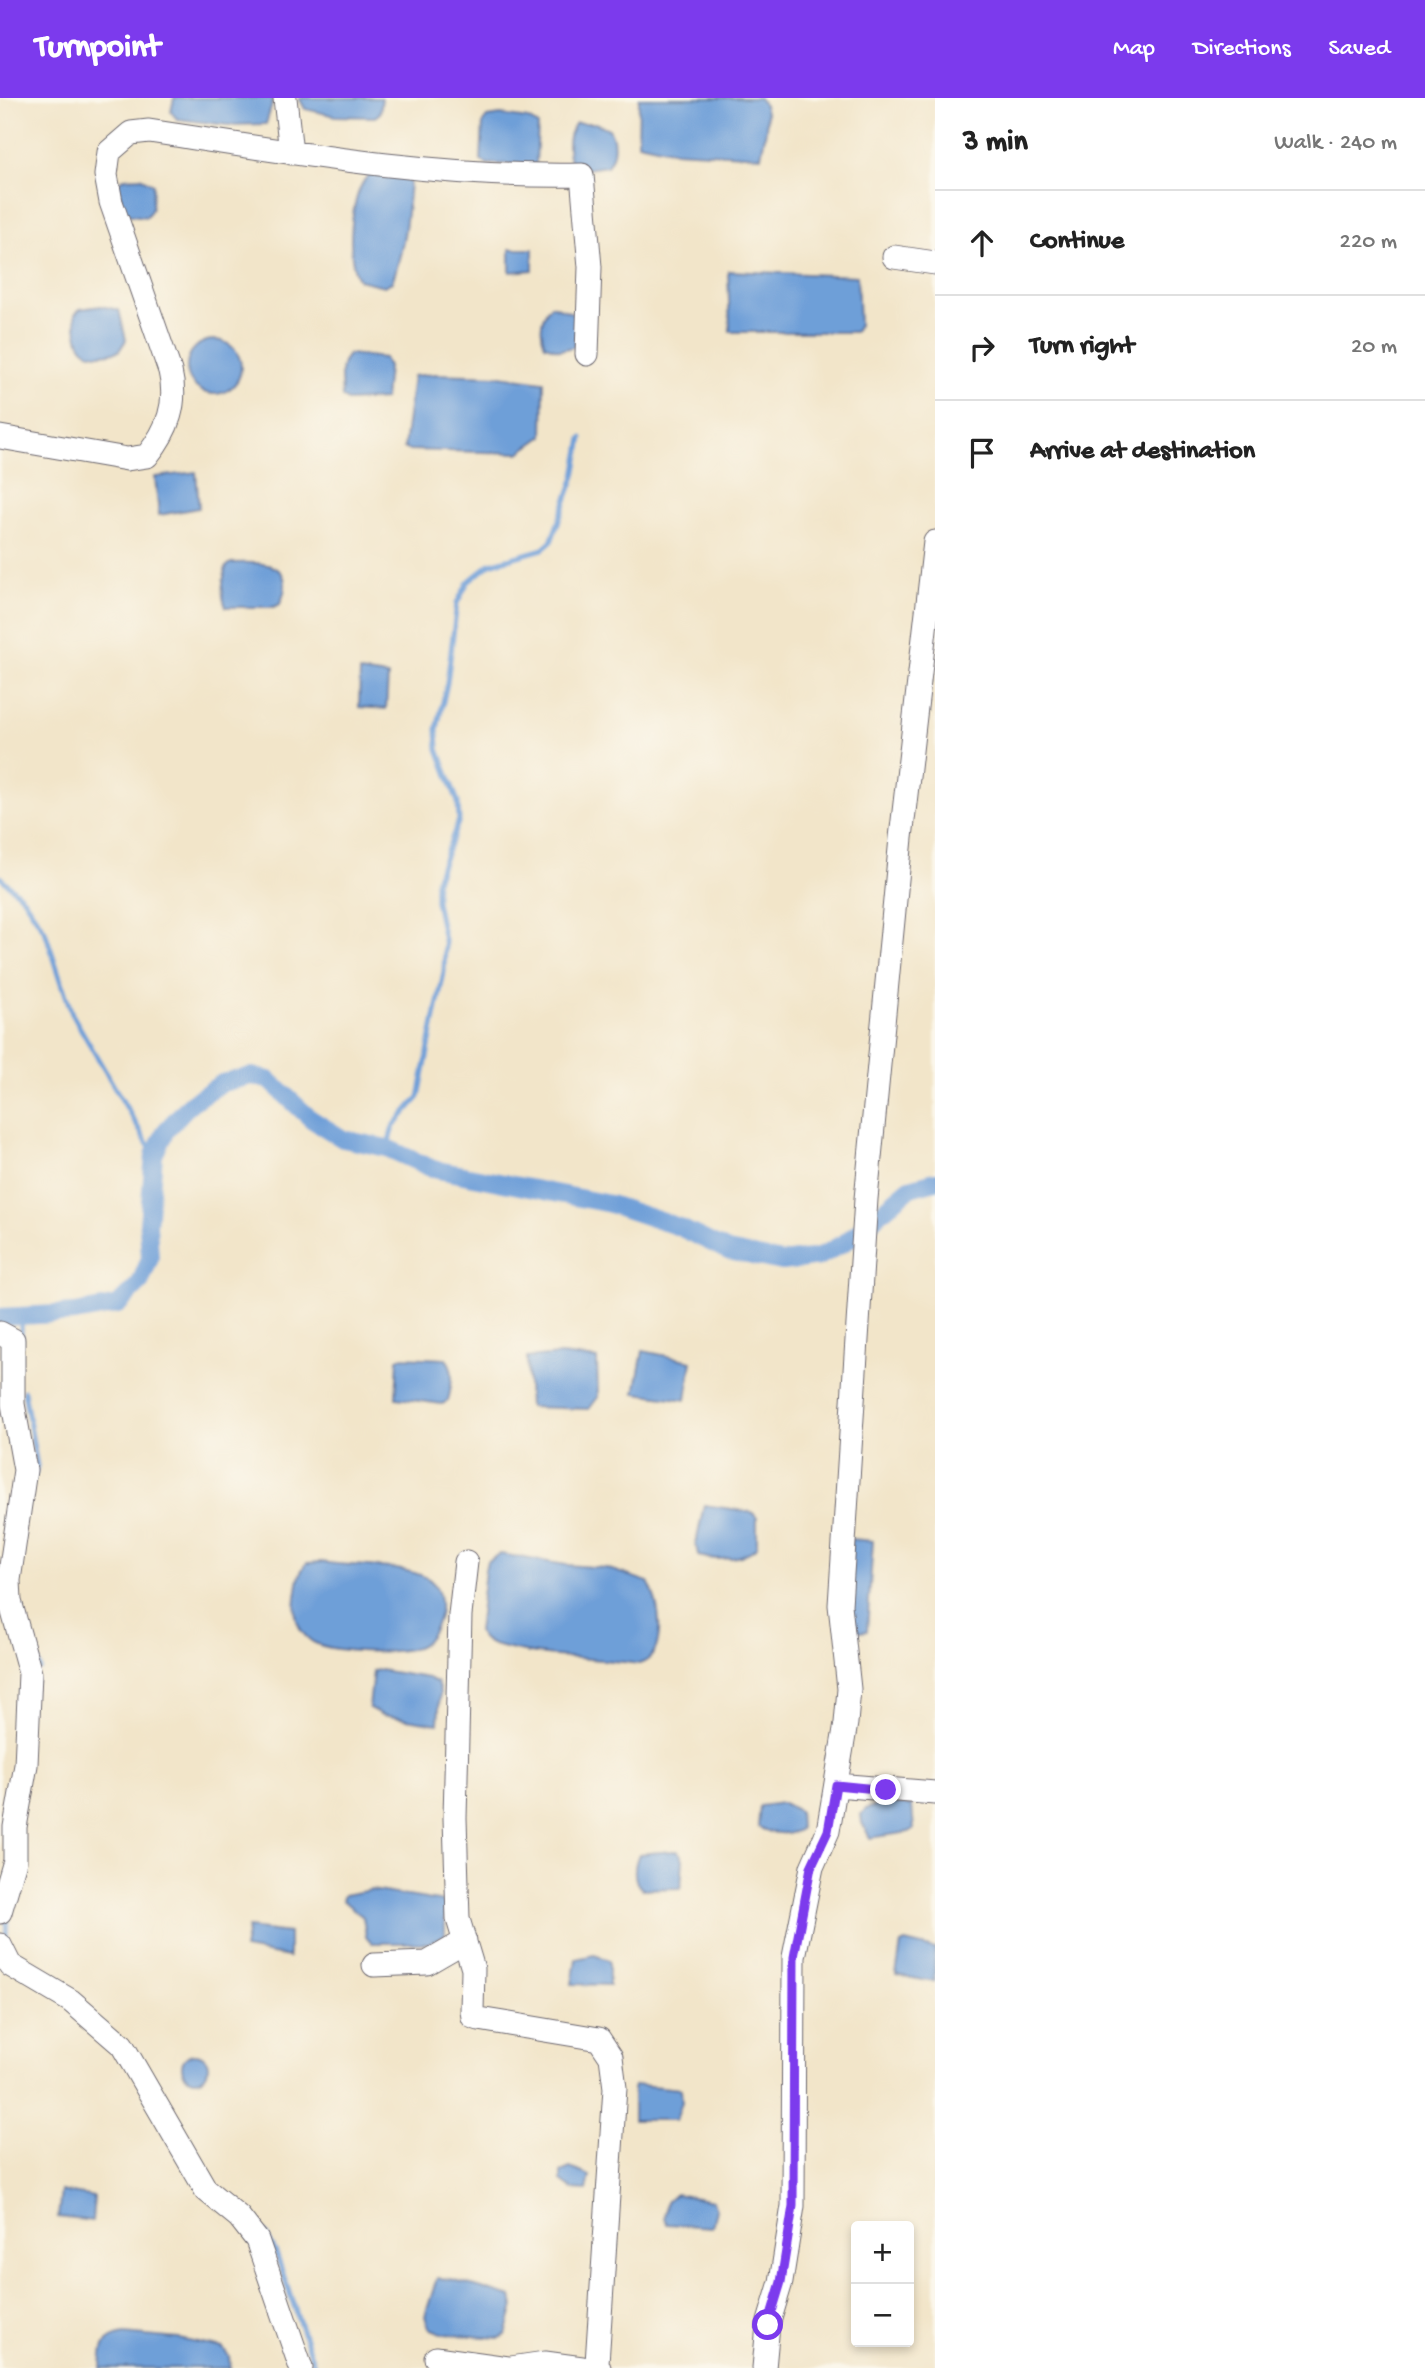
<!DOCTYPE html>
<html lang="en">
<head>
<meta charset="utf-8">
<style>
	body { margin:0; font-family:"Gochi Hand",sans-serif; background:#f6f6f6; color:#222 }
	.controls { position:absolute; right:21px; bottom:21px; display:grid; overflow:hidden; border-radius:7px; box-shadow:0 4px 10px #0003 }
	.controls button { width:63px; height:63px; display:grid; place-items:center; padding:0; border:0; border-bottom:2px solid #e0e0e0; background:#fff; color:#222; font:35px sans-serif }
	.stop { position:absolute; width:21px; height:21px; margin:-16px; border:5px solid #7c3aed; border-radius:50%; background:#fff }
	.stop.end { background:#7c3aed; border-color:#fff; box-shadow:0 2px 7px #0008 }
	.list { margin:0; padding:0; list-style:none }
	h2 { display:flex; justify-content:space-between; align-items:center; height:91px; margin:0; padding:0 28px; font-size:30px }
	h2 small { font-size:23px; font-weight:400; color:#767676 }
	.list li { display:grid; grid-template-columns:46px 1fr auto; gap:21px; align-items:center; box-sizing:border-box; height:105px; padding:0 28px; border-top:2px solid #e0e0e0 }
	.list b { display:block; font-size:26px; white-space:nowrap }
	.list em { font-size:23px; font-style:normal; color:#767676 }
	.icon { flex:none; width:38px; height:38px; fill:none; stroke:currentColor; stroke-width:2; stroke-linecap:round; stroke-linejoin:round }
	.map { position:relative; flex:none; width:935px; height:2270px; overflow:hidden }
	header { display:flex; align-items:center; gap:42px; box-sizing:border-box; height:98px; padding:0 35px; background:#7c3aed; color:#fff }
	header strong { font-size:33px }
	nav { display:flex; gap:38px; margin-inline-start:auto; font-size:24px }
	main { display:flex }
	aside { flex:1; background:#fff }
	.map>svg:first-child { display:block }
</style>
</head>
<body>
<header>
<strong>Turnpoint</strong>
<nav><a>Map</a><a>Directions</a><a>Saved</a></nav>
</header>
<main>
<div class="map">
<svg width="935" height="2270" viewBox="0 0 935 2270">
	<rect width="100%" height="100%" fill="#fbf7ec"/>
	<filter id="ink" filterUnits="userSpaceOnUse"><feTurbulence type="fractalNoise" baseFrequency=".0143" numOctaves="2"/><feDisplacementMap in="SourceGraphic" scale="14" xChannelSelector="R" yChannelSelector="G"/><feConvolveMatrix kernelMatrix="1 2 1 2 8 2 1 2 1" color-interpolation-filters="sRGB"/></filter>
	<filter id="wash" filterUnits="userSpaceOnUse"><feTurbulence type="fractalNoise" baseFrequency=".00686" numOctaves="4" result="noise"/><feDisplacementMap in="SourceGraphic" scale="28" xChannelSelector="R" yChannelSelector="G"/><feGaussianBlur stdDeviation="1.57" result="paint"/><feColorMatrix in="noise" values="0 0 0 0 0 0 0 0 0 0 0 0 0 0 0 0 0 1.4 0 .05"/><feComposite in="paint" operator="in"/></filter>
	<g filter="url(#wash)">
		<rect width="100%" height="100%" fill="#f2e5c9"/>
		<path fill="#6e9fd8" stroke="#48608a" stroke-width="2" d="M174 0H274L266 26 228 27 177 21 171 14Z
			M299 0H382L380 15 375 19 335 18 305 11Z
			M639 0H759C773 14 764 40 761 58L675 53 638 45Z
			M501 17 528 21 538 27 536 66H487L481 62 483 24 487 19Z
			M576 25H595L609 31C616 42 615 58 607 68L579 72 571 67C567 53 565 37 576 25Z
			M371 76 407 80 410 84C407 118 404 152 392 184L384 188 359 182C345 164 350 87 371 76Z
			M141 79 153 86 152 111 146 119 124 116 118 85 124 80Z
			M510 151H533V172L510 174Z
			M728 173 857 178 859 227 855 234H730Z
			M551 207 575 216 578 223 574 249 560 252 545 247C539 233 541 218 551 207Z
			M101 208 119 212 126 242 119 253C83 262 77 252 75 216L80 211Z
			M187 269a27 27 0 1 1 54 0a27 27 0 1 1-54 0Z
			M349 256 384 260 388 269 385 301 347 303 342 299C342 285 337 266 349 256Z
			M435 276 500 278 544 284 543 338 519 355 408 352 404 350 413 278Z
			M196 374 199 410 159 417 155 379Z
			M231 465C261 464 299 463 280 506L274 509H226C220 495 223 483 226 469Z
			M360 574 388 578 386 611 359 609Z
			M643 1253 692 1263 686 1302 635 1295Z
			M560 1257 597 1261 598 1299 589 1311 529 1309 527 1260Z
			M402 1259 446 1261C456 1272 451 1289 448 1303L442 1306 396 1300 398 1261Z
			M704 1407 752 1414 757 1420V1449C740 1463 718 1463 698 1458L696 1446Z
			M851 1441 873 1443 867 1533 847 1535Z
			M500 1456 566 1467 606 1470 648 1484C660 1504 669 1557 639 1566 592 1559 539 1561 494 1547 486 1545 481 1541 478 1534L485 1472 487 1463Z
			M321 1464C351 1469 401 1466 427 1480 438 1486 441 1500 440 1512 439 1523 430 1543 419 1548 401 1557 325 1555 310 1542 296 1531 294 1516 296 1499 298 1487 298 1474 307 1465Z
			M380 1572 428 1580 437 1585 440 1594 438 1626 382 1617 369 1610 373 1573Z
			M782 1705 799 1713 800 1731C791 1738 767 1736 758 1728L760 1708Z
			M885 1705 912 1708 914 1731 909 1734 870 1740 862 1725 861 1716 866 1711Z
			M673 1753H678L683 1761 681 1790 642 1791C632 1783 634 1767 639 1756Z
			M371 1792 445 1804V1837L429 1845H372L366 1838 363 1819 342 1802 344 1797Z
			M248 1830 289 1835V1859L244 1851Z
			M905 1844 935 1851 934 1884 896 1877 901 1846Z
			M594 1857 609 1862V1887L572 1886 576 1861Z
			M182 1969a13 13 0 1 1 26 0a13 13 0 1 1-26 0Z
			M640 1987 681 1991 682 2004 676 2022H633V1991L634 1988Z
			M570 2070 590 2078 587 2092 572 2091 561 2083V2074Z
			M61 2093 94 2099 92 2123 58 2119Z
			M675 2096 713 2103 716 2112 712 2129 667 2126 664 2120 666 2104Z
			M437 2180 451 2181 512 2199 514 2208 506 2237 500 2240 444 2236 429 2230 425 2218Z
			M124 2236 179 2241 223 2250 229 2258 230 2270H101C102 2249 102 2240 124 2236Z"/>
		<g fill="none" stroke-linecap="round" stroke-linejoin="round">
			<path stroke="#6e9fd8" stroke-width="5" d="M0 779 23 800 45 833 72 916 154 1057
				M387 1050 393 1029 419 999 444 874 445 847 436 803V782L459 722 458 704 438 651 437 631 447 585 457 505 468 484 490 466 543 451 551 444 575 378 582 340
				M21 1217V1241
				M24 1293 37 1368 35 1376
				M30 1537 40 1571
				M6 1843 7 1818
				M265 2135 276 2155 315 2270"/>
			<path stroke="#6e9fd8" stroke-width="18" d="M0 1219 75 1215 118 1207 140 1185 150 1160 148 1127 154 1057 166 1032 191 1005 222 985 252 978 269 982 311 1021 343 1041 387 1050 433 1071 610 1106 679 1129 728 1153 782 1164 819 1159 847 1143 910 1090 935 1083"/>
		</g>
	</g>
	<g filter="url(#ink)">
		<g fill="none" stroke-linecap="round" stroke-linejoin="round">
			<g stroke="#6b666d" stroke-width="25">
				<path id="minor" d="M285 0 291 55
					M894 159 935 165
					M0 339 127 361 147 358C168 332 178 306 170 273L111 104 106 77 109 54 131 35 149 33C293 55 436 80 582 77L590 169 587 256
					M0 1235 13 1242V1306L25 1372 9 1482 10 1503 30 1575 26 1667 15 1729V1763L0 1814
					M466 1464 460 1517 455 1720 458 1821 473 1871 472 1913 473 1919 479 1921 599 1941 611 1959 615 1990 597 2265 599 2270
					M836 1687 935 1695
					M0 1847 10 1867 71 1903 122 1947 206 2092 239 2119 257 2142 301 2270
					M374 1867 427 1865 465 1843
					M436 2260 508 2270
					M511 2270 545 2265 582 2270
					M764 2270 768 2227 781 2184 793 2108 794 1859 812 1769 828 1733 846 1625 849 1591 840 1507 866 1101 901 740 935 444"/>
			</g>
			<use href="#minor" stroke="#fff" stroke-width="23"/>
		</g>
	</g>
	<g fill="none" stroke-linecap="round" stroke-linejoin="round" filter="url(#ink)">
		<path stroke="#7c3aed" stroke-width="9" d="M768 2227 781 2184 793 2108 794 1859 811 1769 828 1733 836 1687 886 1692"/>
	</g>
</svg>
<div class="controls">
<button>+</button>
<button>−</button>
</div>
<div class="stop" style="left:768px;top:2227px"></div>
<div class="stop end" style="left:886px;top:1692px"></div>
</div>
<aside>
<h2>3 min<small>Walk · 240 m</small></h2>
<ul class="list">
<li><svg class="icon" aria-label="ahead" viewBox="0 0 24 24"><path d="M12 20V5M6 11l6-6 6 6"/></svg><div><b>Continue</b></div><em>220 m</em></li>
<li><svg class="icon" aria-label="right" viewBox="0 0 24 24"><path d="M7 20v-9h11M14 6l5 5-5 5"/></svg><div><b>Turn right</b></div><em>20 m</em></li>
<li><svg class="icon" aria-label="arrive" viewBox="0 0 24 24"><path d="M6 21V4h12l-3 4 3 4H6"/></svg><div><b>Arrive at destination</b></div></li>
</ul>
</aside>
</main>
</body>
</html>
